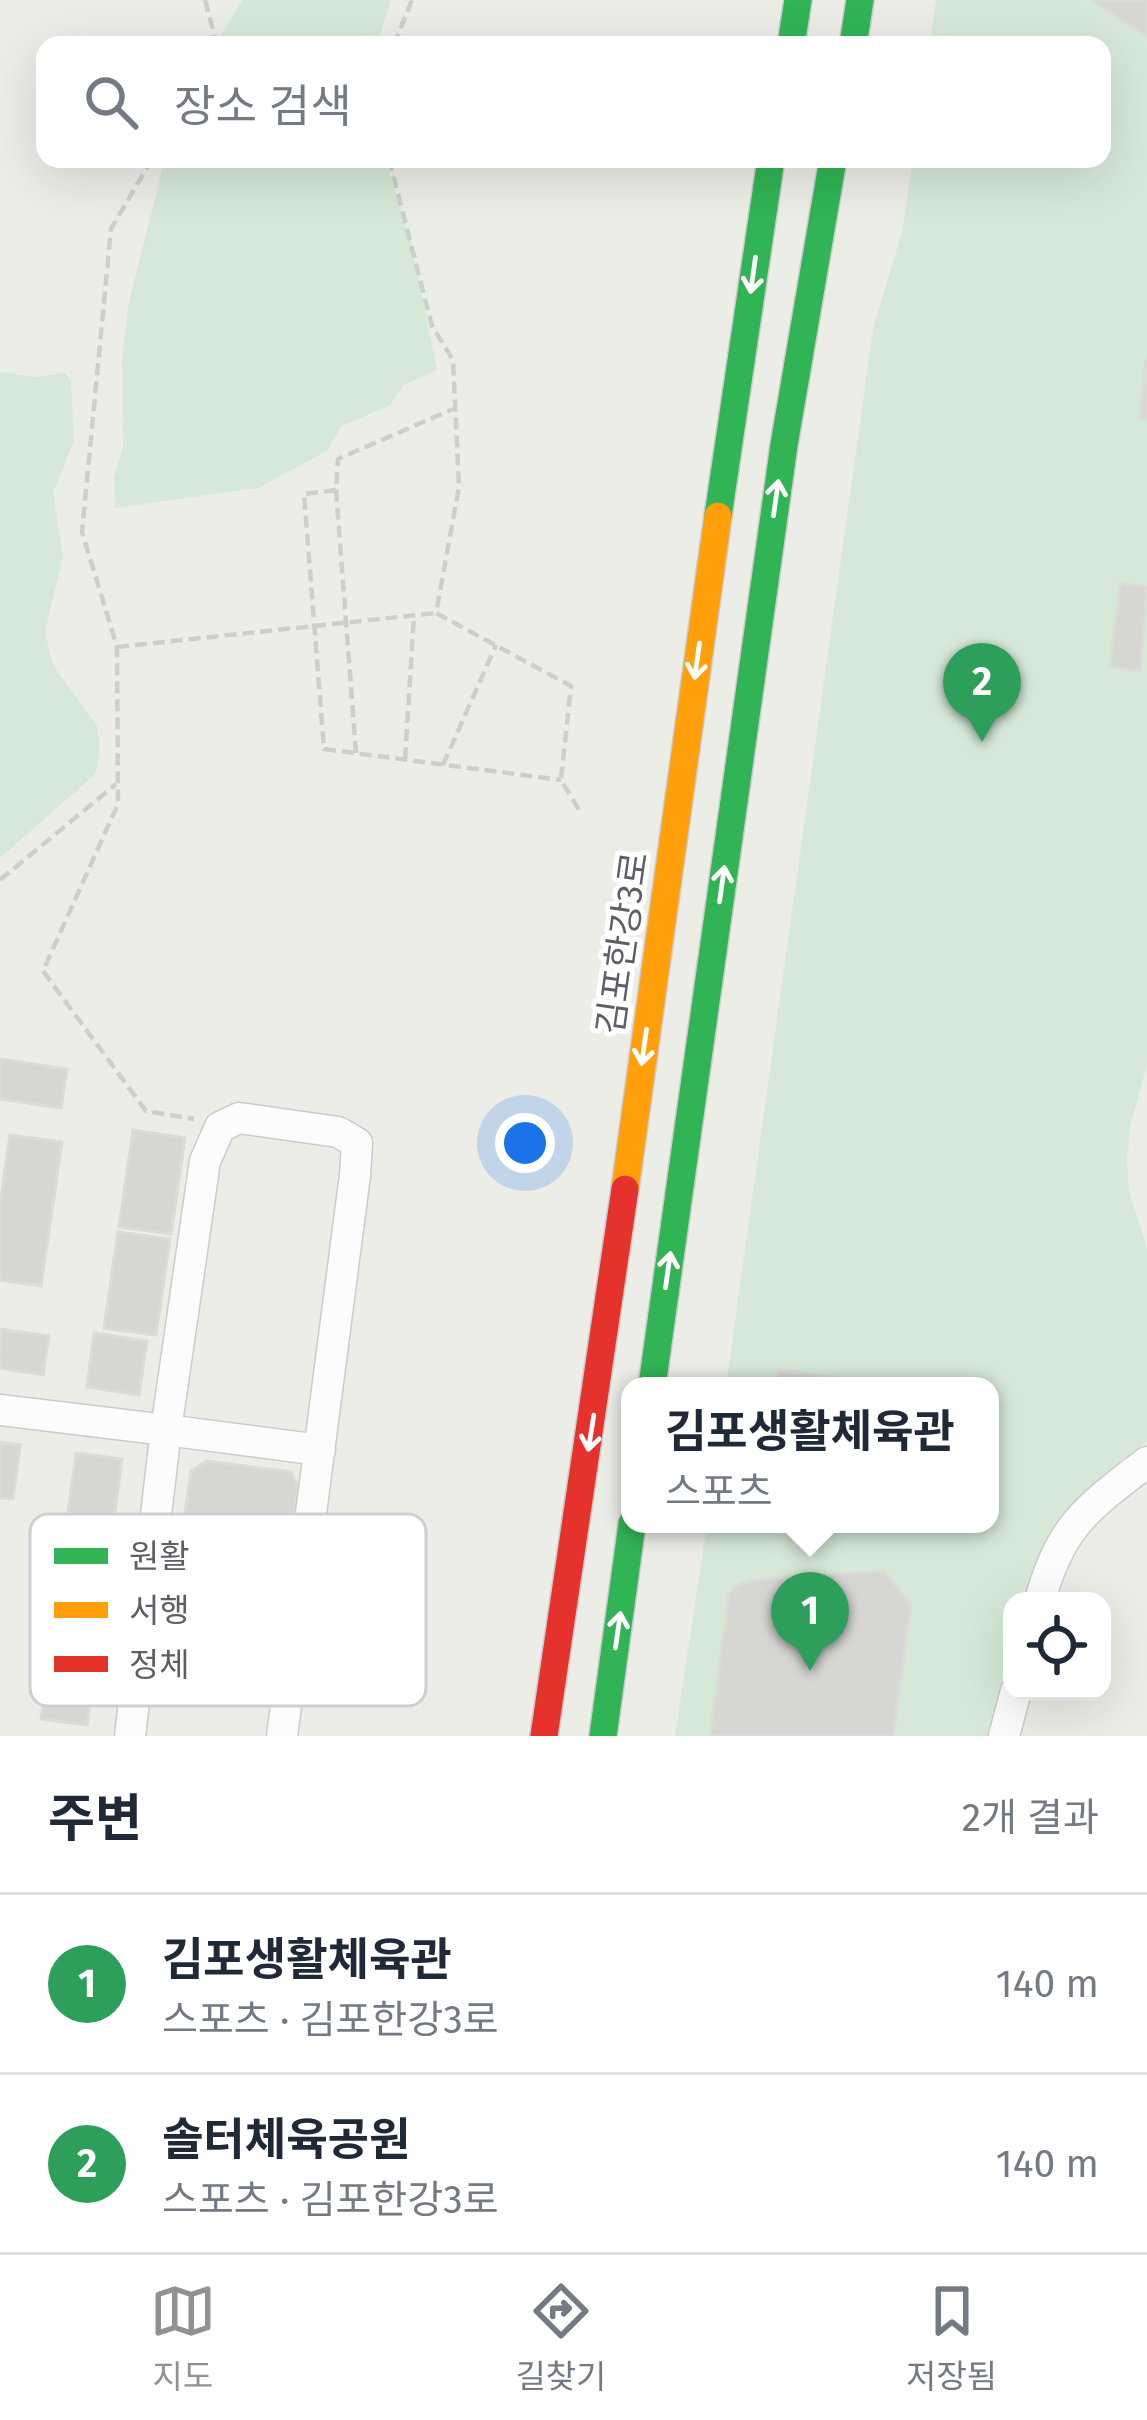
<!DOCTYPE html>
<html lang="ko">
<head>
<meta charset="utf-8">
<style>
	body { margin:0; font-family:"Fira Sans","Noto Sans KR",sans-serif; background:#f6f6f7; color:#1f2937 }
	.controls { position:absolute; right:36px; bottom:36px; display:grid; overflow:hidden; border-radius:24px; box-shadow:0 12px 48px #0002 }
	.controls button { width:108px; height:108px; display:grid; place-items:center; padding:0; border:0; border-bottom:3px solid #e0e1e3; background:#fff; color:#1f2937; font:60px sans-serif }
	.you { position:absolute; left:525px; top:1143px; width:42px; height:42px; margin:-30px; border:9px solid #fff; border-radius:50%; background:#1a73e8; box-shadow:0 0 0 18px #1a73e833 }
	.badge { display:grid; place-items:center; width:78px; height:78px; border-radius:50%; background:#8f9194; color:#fff; font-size:39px; font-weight:700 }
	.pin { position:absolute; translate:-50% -99px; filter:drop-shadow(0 3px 6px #0008) }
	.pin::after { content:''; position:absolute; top:63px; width:42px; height:36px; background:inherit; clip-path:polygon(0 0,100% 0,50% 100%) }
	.popup { position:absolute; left:621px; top:1377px; width:378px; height:156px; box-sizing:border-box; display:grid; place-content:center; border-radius:24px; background:#fff; filter:drop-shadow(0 3px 9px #0005); font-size:39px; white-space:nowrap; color:#747a83 }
	.popup b { font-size:45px; color:#1f2937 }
	.popup::after { content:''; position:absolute; left:50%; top:100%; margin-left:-24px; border:24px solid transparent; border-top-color:#fff }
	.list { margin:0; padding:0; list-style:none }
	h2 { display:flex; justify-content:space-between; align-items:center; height:156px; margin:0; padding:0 48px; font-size:51px }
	h2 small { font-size:39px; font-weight:400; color:#747a83 }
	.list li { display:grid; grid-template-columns:78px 1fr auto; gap:36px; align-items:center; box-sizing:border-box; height:180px; padding:0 48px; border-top:3px solid #e0e1e3 }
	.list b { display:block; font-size:45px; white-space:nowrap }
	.list p { margin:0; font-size:39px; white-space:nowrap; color:#747a83 }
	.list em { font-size:39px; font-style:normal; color:#747a83 }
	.icon { flex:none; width:66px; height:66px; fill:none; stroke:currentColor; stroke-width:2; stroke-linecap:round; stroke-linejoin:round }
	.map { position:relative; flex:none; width:1147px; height:1736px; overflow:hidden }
	.search { position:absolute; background:#fff; box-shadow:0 12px 48px #0002; left:36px; right:36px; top:36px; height:132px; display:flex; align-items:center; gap:30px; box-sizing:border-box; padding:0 42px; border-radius:24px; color:#747a83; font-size:45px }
	.sheet { height:516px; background:#fff }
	nav { display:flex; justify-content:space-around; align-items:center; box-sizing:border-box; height:168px; border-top:3px solid #e0e1e3; background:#fff; font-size:33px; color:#747a83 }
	nav a { display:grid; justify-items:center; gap:6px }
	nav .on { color:#8f9194 }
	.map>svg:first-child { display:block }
</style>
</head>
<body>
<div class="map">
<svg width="1147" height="1736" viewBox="0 0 1147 1736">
	<rect width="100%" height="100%" fill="#edede8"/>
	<path fill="#d6e9d8" d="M242 0H391L377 45H215Z
		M936 0H1147V1065L1130 1126 1127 1160 1129 1191 1147 1249V1441C1081 1495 1050 1515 1026 1601H1012V1650L987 1736H675L707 1524H990V1386H726L873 329 902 232 913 159H1102V45H930Z
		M165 159H385L411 241 437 370 404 385 390 405 342 426 327 451 258 488 115 508 114 478 123 447 122 356 129 302Z
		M0 372 35 377 65 373 71 381 74 440 53 493 63 556 45 632 53 665 97 726 100 744 98 766 93 776 0 858Z"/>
	<path fill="#d6d6d3" stroke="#dcdcd7" stroke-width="3" d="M1091 0H1147V37Z
		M1147 355V420L1139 419Z
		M1120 583 1147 587 1140 671 1110 667Z
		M0 1059 67 1069 61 1108 0 1099Z
		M133 1130 185 1138 171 1234 119 1227Z
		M10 1135 62 1142 41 1286 0 1280V1205Z
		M118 1232 170 1239 156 1335 104 1328Z
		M1 1329 49 1336 43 1375 0 1368Z
		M94 1333 147 1341 139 1395 87 1387Z
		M779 1370 900 1386H777Z
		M0 1442 20 1445 13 1499 0 1498Z
		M76 1453 122 1459 87 1725 41 1719Z
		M207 1461 291 1472 298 1487 288 1559 247 1554 240 1606 173 1596 191 1471Z
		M884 1571 911 1605 893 1736H710L729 1594 736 1586 752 1580Z"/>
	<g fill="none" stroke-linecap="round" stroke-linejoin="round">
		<g stroke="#cacbca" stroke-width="33">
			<path id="street" d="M0 1410 166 1430 130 1736
				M1040 1601C1060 1525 1088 1508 1147 1462
				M282 1736 355 1175 357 1143 338 1132 239 1118 220 1127 205 1161 166 1430 320 1450
				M1004 1736 1016 1691"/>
		</g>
		<g stroke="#cacaca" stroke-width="30">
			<path id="fast" d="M791 45 798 0
				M853 45 860 0
				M718 516 771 159
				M652 1386 784 445 833 159
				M603 1736 632 1524"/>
		</g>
		<g stroke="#cacaca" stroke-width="30">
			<path id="slow" d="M625 1189 718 516"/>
		</g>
		<g stroke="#cacaca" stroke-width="30">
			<path id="jam" d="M544 1736 625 1189"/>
		</g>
		<path stroke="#cbcfce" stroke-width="4.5" stroke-dasharray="12 6" stroke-linecap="butt" d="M205 0 217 45
			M394 45 412 0
			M152 159 111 229 82 532 117 647 118 804 43 971 146 1111 194 1119
			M389 159 432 326 453 360 459 487 436 613 571 686 561 780 581 813
			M336 490 304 494 324 749 561 780
			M117 647 436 613
			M356 753 336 490 338 459 453 409
			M405 759 414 616
			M443 765 496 645
			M0 880 116 784"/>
		<use href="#street" stroke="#fcfcfc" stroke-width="30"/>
		<use href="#fast" stroke="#30b455" stroke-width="27"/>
		<use href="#slow" stroke="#ff9f0a" stroke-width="27"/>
		<use href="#jam" stroke="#e5322d" stroke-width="27"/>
	</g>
	<defs><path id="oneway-shaft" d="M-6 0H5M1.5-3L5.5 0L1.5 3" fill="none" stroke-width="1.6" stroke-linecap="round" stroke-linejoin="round" transform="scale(3)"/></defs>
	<g stroke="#fff">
		<use href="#oneway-shaft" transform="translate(753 275) rotate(98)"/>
		<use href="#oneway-shaft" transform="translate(776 498) rotate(-82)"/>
		<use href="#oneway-shaft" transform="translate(697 661) rotate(98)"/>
		<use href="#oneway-shaft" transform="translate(722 884) rotate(-82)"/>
		<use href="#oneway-shaft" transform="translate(644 1047) rotate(98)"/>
		<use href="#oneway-shaft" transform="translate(668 1270) rotate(-82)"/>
		<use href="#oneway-shaft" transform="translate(591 1433) rotate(99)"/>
		<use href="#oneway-shaft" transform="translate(618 1630) rotate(-82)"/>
	</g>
	<g text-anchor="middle" stroke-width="10" stroke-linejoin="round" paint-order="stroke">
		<g font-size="36" fill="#5d5f66" stroke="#fff">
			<text transform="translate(622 943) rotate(-82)" y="13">김포한강3로</text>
		</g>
	</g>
	<rect x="30" y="1514" width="396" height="192" rx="18" fill="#fff" stroke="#cecfd1" stroke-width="3"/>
	<rect x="54" y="1548" width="54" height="16" fill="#30b455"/>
	<rect x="54" y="1602" width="54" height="16" fill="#ff9f0a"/>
	<rect x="54" y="1656" width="54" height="16" fill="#e5322d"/>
	<g font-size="33" fill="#5d5f66">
		<text x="129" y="1568">원활</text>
		<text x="129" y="1622">서행</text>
		<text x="129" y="1676">정체</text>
	</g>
</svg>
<div class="controls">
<button><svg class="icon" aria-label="locate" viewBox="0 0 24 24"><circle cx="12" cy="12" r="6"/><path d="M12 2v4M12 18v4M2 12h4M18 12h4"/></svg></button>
</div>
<div class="you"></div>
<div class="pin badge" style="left:810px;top:1671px;background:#2e9e5b">1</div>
<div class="popup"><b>김포생활체육관</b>스포츠</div>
<div class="pin badge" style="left:982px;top:742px;background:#2e9e5b">2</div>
<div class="search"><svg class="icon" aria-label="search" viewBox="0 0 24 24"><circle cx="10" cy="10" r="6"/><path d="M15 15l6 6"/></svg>장소 검색</div>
</div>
<section class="sheet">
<h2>주변<small>2개 결과</small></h2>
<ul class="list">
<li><span class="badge" style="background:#2e9e5b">1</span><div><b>김포생활체육관</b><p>스포츠 · 김포한강3로</p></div><em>140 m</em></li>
<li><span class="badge" style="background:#2e9e5b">2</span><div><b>솔터체육공원</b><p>스포츠 · 김포한강3로</p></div><em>140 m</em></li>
</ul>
</section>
<nav>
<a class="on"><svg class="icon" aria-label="map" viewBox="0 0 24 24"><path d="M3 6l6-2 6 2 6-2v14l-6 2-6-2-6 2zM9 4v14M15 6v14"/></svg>지도</a>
<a><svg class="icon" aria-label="directions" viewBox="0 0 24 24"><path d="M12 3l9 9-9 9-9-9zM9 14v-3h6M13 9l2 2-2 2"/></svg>길찾기</a>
<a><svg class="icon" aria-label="saved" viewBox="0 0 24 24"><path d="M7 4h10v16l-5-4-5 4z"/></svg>저장됨</a>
</nav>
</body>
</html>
